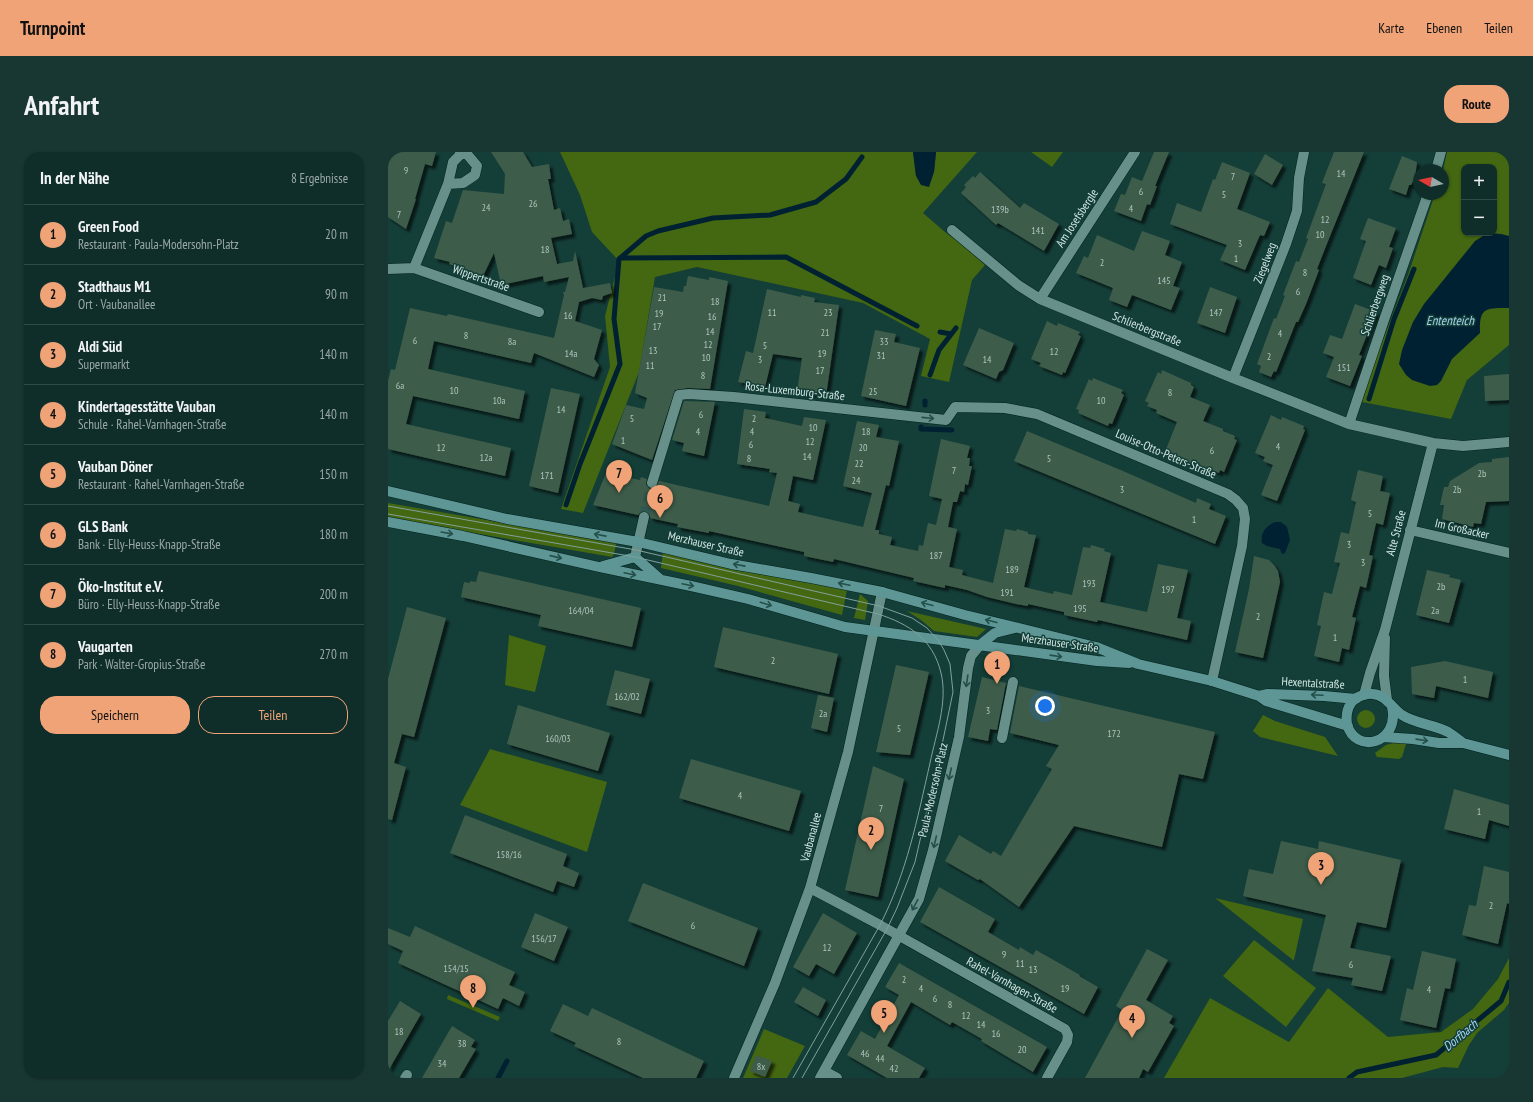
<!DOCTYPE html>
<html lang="de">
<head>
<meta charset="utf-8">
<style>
	body { margin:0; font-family:"PT Sans Narrow",sans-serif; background:#183632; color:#f1f3f6 }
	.controls { position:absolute; right:12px; top:12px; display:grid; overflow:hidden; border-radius:8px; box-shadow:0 1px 3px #0004 }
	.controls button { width:36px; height:36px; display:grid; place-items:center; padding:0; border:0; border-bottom:1px solid #2f4a47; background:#0f2e2a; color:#f1f3f6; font:20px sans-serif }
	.compass { position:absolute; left:1025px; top:12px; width:36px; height:36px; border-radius:50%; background:#0f2e2a; box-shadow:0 1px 3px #0004; rotate:279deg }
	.you { position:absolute; left:657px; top:554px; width:14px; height:14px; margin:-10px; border:3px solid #fff; border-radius:50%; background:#1a73e8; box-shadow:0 0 0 6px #1a73e833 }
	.badge { display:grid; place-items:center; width:26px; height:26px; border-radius:50%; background:#efa377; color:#111; font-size:13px; font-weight:700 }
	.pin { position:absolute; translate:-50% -33px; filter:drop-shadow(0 1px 2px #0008) }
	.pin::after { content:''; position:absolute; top:21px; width:14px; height:12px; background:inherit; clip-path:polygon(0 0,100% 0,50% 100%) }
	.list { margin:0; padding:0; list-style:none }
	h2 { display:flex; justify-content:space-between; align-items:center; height:52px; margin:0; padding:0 16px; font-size:17px }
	h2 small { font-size:13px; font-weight:400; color:#9ba8a8 }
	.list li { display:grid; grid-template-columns:26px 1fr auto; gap:12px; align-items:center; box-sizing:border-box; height:60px; padding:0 16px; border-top:1px solid #2f4a47 }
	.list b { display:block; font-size:15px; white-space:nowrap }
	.list p { margin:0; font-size:13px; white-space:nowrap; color:#9ba8a8 }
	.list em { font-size:13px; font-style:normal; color:#9ba8a8 }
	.actions { display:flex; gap:8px; padding:12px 16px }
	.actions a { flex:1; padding:9px 0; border:1px solid #efa377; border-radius:16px; text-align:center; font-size:14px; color:#efa377 }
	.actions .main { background:#efa377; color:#111 }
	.map { position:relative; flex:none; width:1121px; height:926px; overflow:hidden; border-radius:16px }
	header { display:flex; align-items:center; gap:24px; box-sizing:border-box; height:56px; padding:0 20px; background:#efa377; color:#111 }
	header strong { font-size:19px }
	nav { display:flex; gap:22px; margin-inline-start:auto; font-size:14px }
	.intro { display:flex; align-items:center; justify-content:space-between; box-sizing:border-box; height:96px; padding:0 24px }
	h1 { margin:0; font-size:28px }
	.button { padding:10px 18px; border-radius:16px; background:#efa377; color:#111; font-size:14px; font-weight:700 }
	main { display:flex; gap:24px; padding:0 24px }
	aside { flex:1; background:#0f2e2a; border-radius:16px; box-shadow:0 1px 3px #0004 }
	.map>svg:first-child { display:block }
</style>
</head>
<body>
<header>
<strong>Turnpoint</strong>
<nav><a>Karte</a><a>Ebenen</a><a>Teilen</a></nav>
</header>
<div class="intro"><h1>Anfahrt</h1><a class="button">Route</a></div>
<main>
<aside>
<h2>In der Nähe<small>8 Ergebnisse</small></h2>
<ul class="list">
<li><span class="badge">1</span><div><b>Green Food</b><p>Restaurant · Paula-Modersohn-Platz</p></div><em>20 m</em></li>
<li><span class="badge">2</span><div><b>Stadthaus M1</b><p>Ort · Vaubanallee</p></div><em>90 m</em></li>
<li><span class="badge">3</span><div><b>Aldi Süd</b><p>Supermarkt</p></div><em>140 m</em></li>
<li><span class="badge">4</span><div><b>Kindertagesstätte Vauban</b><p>Schule · Rahel-Varnhagen-Straße</p></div><em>140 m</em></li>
<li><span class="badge">5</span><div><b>Vauban Döner</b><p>Restaurant · Rahel-Varnhagen-Straße</p></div><em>150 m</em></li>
<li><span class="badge">6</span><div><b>GLS Bank</b><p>Bank · Elly-Heuss-Knapp-Straße</p></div><em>180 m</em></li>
<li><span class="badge">7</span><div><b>Öko-Institut e.V.</b><p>Büro · Elly-Heuss-Knapp-Straße</p></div><em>200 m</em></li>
<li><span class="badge">8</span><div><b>Vaugarten</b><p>Park · Walter-Gropius-Straße</p></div><em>270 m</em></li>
</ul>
<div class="actions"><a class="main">Speichern</a><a>Teilen</a></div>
</aside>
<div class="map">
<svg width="1121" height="926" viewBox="0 0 1121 926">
	<defs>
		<filter id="shadow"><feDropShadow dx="3.5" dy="3.5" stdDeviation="1" flood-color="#0009"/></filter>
	</defs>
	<rect width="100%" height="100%" fill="#143e38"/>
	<path fill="#446711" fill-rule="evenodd" d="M172 0H525L528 24 546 20 548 0H589L535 61 557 80 571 90 597 113 584 128 561 230 533 224 542 187 475 151 309 115 267 125 251 220 195 361 173 357 222 215 217 164 231 109 204 80 192 43Z
		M643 0H675L664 15Z
		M1059 0H1121V193L1079 228 1063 267 974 250 988 206 1021 120 1047 42H1055V18ZM1076 15H1106V81H1076Z
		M0 351 226 390 228 392 226 402 224 405 0 366Z
		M275 400 459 438 454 463 350 434 273 416Z
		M472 442 480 449 477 468 466 466Z
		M519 459 598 477 589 485 546 479 533 468Z
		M121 483 158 494 147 540 117 533Z
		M969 567a9 9 0 1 1 18 0a9 9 0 1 1-18 0Z
		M875 563 887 569 937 585 950 604 872 585 865 579Z
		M1009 590 1018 592 1014 605 1011 607 989 605 987 601 998 593Z
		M102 597 219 630 199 700 72 653Z
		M827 746 915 767 906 808H905Z
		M866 788 928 836 898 875 835 824Z
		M1121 806V851L1116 858 1089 881 1081 893 1070 916 1055 915 1014 926H776L822 846 901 890 940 836 1000 885 1053 880 1085 857 1110 827Z
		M60 843 112 865 110 869 59 847Z
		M376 877 417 894 399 926H355Z"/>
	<path fill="#002132" d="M525 0H548L546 20 541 35 533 33 528 24Z
		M1100 81 1113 82 1121 84V156C1098 156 1091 155 1092 181L1064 207 1053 229 1049 233 1042 234 1024 228 1018 223 1011 212 1014 198 1025 170 1036 152 1087 89Z
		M887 370H893L899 375 902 388 897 401 894 402 892 397 879 394 874 391C872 381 878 374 887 370Z"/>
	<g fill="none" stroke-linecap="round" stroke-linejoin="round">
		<path stroke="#002132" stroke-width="5" d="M233 106 398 105 529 174
			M552 180 563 182
			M542 223 551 198 568 176
			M981 247 1006 167 1026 117
			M537 253V249
			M533 275V277L564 278
			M178 353 192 312 232 212 226 167 231 107 258 84 270 79 325 66 382 63 428 50 458 27 474 5
			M110 926 119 909
			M961 926 969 920 1048 903 1113 849 1121 830"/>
	</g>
	<path fill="#3e5c4a" filter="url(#shadow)" d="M2 0H48L44 14 37 12 27 47H28L18 77 0 65V7Z
		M103 0H135L144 15 161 12 163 27H160L166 58 172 56 175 69 181 67 184 82 163 86 169 112 185 109 187 99 195 136 222 131 224 141 215 144 214 148 204 146 191 150 187 169 214 178 206 207 211 213 206 225 146 201 143 211 46 189 40 217 137 239 131 267 25 244 18 272 123 296 117 324 0 297V229L3 217 7 218 22 156 59 164 60 162 166 186 176 143 175 140H177L181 125 156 130 155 124 113 133 106 101 95 124 61 112 62 110 46 106 58 69 64 71 75 38 116 42 117 22Z
		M766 0H781L767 34H769L762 53 759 52 753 69 726 59 733 42 737 43 744 25 754 29Z
		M946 0H976L938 94 929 117 931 118 918 152 910 170H908L888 220 886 219 883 225 871 220 873 214 869 212 886 166 888 167 897 144 895 143 908 109 911 110 920 87 918 86 938 32 934 31Z
		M877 2 895 13 884 33 866 22Z
		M1014 4 1029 10 1027 26 1023 33H1021L1018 43 1001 37Z
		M834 10 862 21 849 57 882 70 876 84 872 83 857 118 832 108 839 93 782 72 789 51 813 60 825 27 827 28Z
		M592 20 632 56 636 51 671 72 656 99 610 71 608 73 573 41 578 35 576 33 585 24 587 26Z
		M980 66 1008 76 1001 95 1005 96 998 116 991 113 983 133 965 126 978 89 972 87Z
		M754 79 782 89 777 103 794 110 785 134 792 136 783 158 744 143 739 155 721 148 725 136 688 121 696 104 700 106 709 83 746 99Z
		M300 124 321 128V125L340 129 322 237 300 236 287 238 264 308 224 292 238 253 256 257 259 246 247 241 266 135 295 140 296 134H298Z
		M822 135 849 145 837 181 809 171Z
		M379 137 413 145V143L427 146 426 150 451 153 438 244 409 240 414 206 385 202 377 235 350 230 358 199 365 201Z
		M967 152 988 160 971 203 974 204 962 234 938 225 946 205 935 201 942 183 954 187Z
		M659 169 669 174 670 171 692 180 690 183 693 184 677 221 675 220 674 223 651 214 653 211 643 207Z
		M591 176 626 191 615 218 611 220 608 227 575 213Z
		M487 178 508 182 506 190 532 196 518 254 473 244Z
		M774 218 803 231V233L806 235 802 245 822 253 815 269 835 277V279L847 284 846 287 849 288 836 320 832 318 831 321 819 316V318L777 300 789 270 768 261 769 258 759 254 761 251 757 249 770 220 773 222Z
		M1121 222V248L1097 249 1096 224Z
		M705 226 735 238 733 241 736 243 724 272 721 271 720 274 690 261 691 258 688 257 701 227 704 229Z
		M163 236 192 242 170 341 141 334Z
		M296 249 327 250 316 304 294 299 296 291 284 288Z
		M356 257 378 260 377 266 414 274 416 265 438 268 425 328 405 324 400 349 412 352 410 360 475 375 484 341 455 334 469 269 491 273 488 285 511 289 501 334 498 333 487 378H491V382L504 385 502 393 530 399 531 393 535 394 540 371 548 373 554 347 541 344 553 287 582 294 579 306H582L581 314H584L580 333 577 332 576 340 572 339 569 350H565L560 375 569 377 561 415 575 418 574 423 605 431 617 377 628 379 629 377 640 380V382L648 383 636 435 665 442 666 439 684 443 695 395 702 396 703 393 717 397 716 399 723 401 712 450 759 460 770 412 800 418 789 466 803 469 799 488 710 468 709 470 676 463V460L640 452V454L628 452 599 445 579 438 557 433V436L525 429 526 426 446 407 445 410 416 404V400L321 379V381L289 375 290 372 262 366V363L258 359H254L250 363 205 353 218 321 252 328 253 325 259 327 258 333 262 337 268 336 271 329 381 354 389 321 381 320 382 317 349 312Z
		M883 263 893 268 894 265 916 274 915 277 917 278 889 349 873 343 885 313 875 309 877 305 867 301Z
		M639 279 735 319 808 351 809 346 823 352 821 357 838 364 827 392 626 309Z
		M1121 305V349L1098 350 1093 372 1086 371 1085 375 1054 367 1056 353H1052L1056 335H1060L1062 329 1091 311 1104 310V307Z
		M970 318 995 324 992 339 1002 341 995 373 988 371 981 403 985 404 978 436 972 434 964 465 968 466 961 498 954 496 951 510 926 504 933 474 929 473 936 440 944 442 952 411 946 410 953 380 961 382 968 350 963 348Z
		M866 404 881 408 886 413 890 419 892 430 875 506 847 500 861 437Z
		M1039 418 1062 423 1061 425 1073 428 1061 471 1028 463Z
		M91 419 253 456 244 495 150 474 153 463 73 445 76 430 82 431V429L88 430Z
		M19 455 58 466 26 585 14 582 6 611 18 615 4 668 0 667V527Z
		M335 475 450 502 441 542 326 515Z
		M1057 509 1105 520 1100 546 1048 534 1046 546 1024 542 1023 515Z
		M508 513 541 520 522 603 488 600Z
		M227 518 262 527 253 562 218 553Z
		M594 525 618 531 609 578 602 577 600 589 580 585Z
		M631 534 827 580 815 627 791 622 774 695 686 674 631 755 592 727 590 728 557 709 571 683 603 702 605 699 613 704 664 617 658 614 671 593 622 581Z
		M430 543 446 546 439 580 423 576Z
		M130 553 222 581 210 619 119 592Z
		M303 607 413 639 401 679 291 646Z
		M485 614 516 627 490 745 457 738Z
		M1066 637 1121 653V674L1101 668 1097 687 1056 677Z
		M77 663 179 702 175 714 191 721 186 735 169 729 165 740 62 701Z
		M893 689 930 697 931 689 1013 708 998 776 969 770 962 796 1003 804 994 839 963 833 965 826 924 819 938 763 855 744 861 717 885 722Z
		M1096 714 1121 720V752L1119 751 1110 792 1074 783 1081 753 1088 754Z
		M255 731 370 776 356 814 240 769Z
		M551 735 607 767 600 780 631 798 632 795 645 803 648 798 692 823 691 824 710 835 696 862 532 770Z
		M147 761 180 775 166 809 133 795Z
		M435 761 469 781 446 822 428 812 421 824 405 815Z
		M27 774 127 820 121 833 137 840 131 854 115 846 110 857 10 811 15 799 0 792V776L22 785Z
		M759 797 780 808 758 848 785 864 781 871 786 874 760 920 755 917 751 926H697L734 858 728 854Z
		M1034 799 1068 807 1062 837 1057 836 1048 876 1012 868 1019 836 1025 838Z
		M511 811 659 895 645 920 593 889 594 887 564 870 562 873 523 850 499 894 537 916 531 926H499L459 903 473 879 487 887 511 843 497 835Z
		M415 835 438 848 430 864 406 850Z
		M12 849 33 862 0 919V869Z
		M175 852 200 864 204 856 316 909 308 926H255L186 894 188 891 162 879Z
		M64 874 87 888 83 895 88 897 71 926H34Z
		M368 903 384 909 377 925 362 919Z"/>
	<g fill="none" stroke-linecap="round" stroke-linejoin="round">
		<path stroke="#305852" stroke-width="10" stroke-dasharray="10 5" stroke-linecap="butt" d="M256 365 264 331"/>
		<g stroke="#03231f" stroke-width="11">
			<path id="street" d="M1048 18 1053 0
				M60 32 75 31 87 23 89 14 79 2H73
				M564 78 630 133 652 147 845 226 961 272 1045 291 1075 294 1121 290
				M26 116 60 32 65 10 73 2 72 0
				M0 117 26 116 151 160
				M652 147 747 0
				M845 226 898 92 909 59 911 26 916 0
				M961 272 996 168 1040 42
				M264 331 291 243 301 242 346 245 558 268 567 255 617 256 649 262 840 342 848 348 855 356 857 367 854 394 845 435 824 529
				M1022 378 1121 401
				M247 405 256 365
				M997 486 996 524 999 548
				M976 543 982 521 997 478 1045 291
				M614 586 625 530
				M422 736 492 773 677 877 680 883 679 890 659 926
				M436 919 449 926
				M17 926 19 923
				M346 926 387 831 422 736 460 600 494 440
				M432 926 531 747 545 698 571 585 580 516 583 504 592 493"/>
		</g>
		<g stroke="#03231f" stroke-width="11">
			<path id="secondary" d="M0 339 119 367 250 390 343 412 423 426 494 440 577 463 708 495 750 512 824 529 871 544 878 549 960 574
				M0 370 75 384 211 415 303 434 360 447 457 475 709 509 741 511
				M215 414 247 405 272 427
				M592 493 607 481 627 476
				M871 544 880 542 936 544 968 547
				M1004 555C1012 592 967 603 959 572 958 565 959 557 963 551 967 545 978 541 985 542 998 543 1004 556 1014 563 1028 572 1045 572 1060 580 1065 583 1070 587 1075 591
				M995 585 1025 587 1051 591H1075L1121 603"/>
		</g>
		<use href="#street" stroke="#669089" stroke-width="10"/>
		<use href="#secondary" stroke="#5d9695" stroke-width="10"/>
		<path stroke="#82a19c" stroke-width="1" d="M0 354 248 398 491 454 524 466 539 476 550 488 556 498 562 512 565 540 555 588 527 710 509 756 499 777 414 926
			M0 362 247 405 490 462C521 472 545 487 553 521 560 550 548 582 542 611 529 668 519 720 492 773L405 926"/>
	</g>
	<defs><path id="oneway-shaft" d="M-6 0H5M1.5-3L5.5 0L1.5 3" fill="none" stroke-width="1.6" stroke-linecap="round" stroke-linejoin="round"/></defs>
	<g stroke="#244e48">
		<use href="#oneway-shaft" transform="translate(540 266) rotate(6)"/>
		<use href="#oneway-shaft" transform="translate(579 529) rotate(98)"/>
		<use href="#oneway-shaft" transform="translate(562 622) rotate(103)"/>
		<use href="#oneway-shaft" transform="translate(547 690) rotate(103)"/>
		<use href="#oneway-shaft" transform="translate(527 753) rotate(118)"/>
	</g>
	<g stroke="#23504b">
		<use href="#oneway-shaft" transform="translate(59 381) rotate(10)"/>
		<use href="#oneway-shaft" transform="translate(212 383) rotate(-169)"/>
		<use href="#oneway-shaft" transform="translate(168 405) rotate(13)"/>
		<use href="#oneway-shaft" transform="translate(351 413) rotate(-169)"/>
		<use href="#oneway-shaft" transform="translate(242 422) rotate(12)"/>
		<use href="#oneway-shaft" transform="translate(456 432) rotate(-168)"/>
		<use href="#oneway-shaft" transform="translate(300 433) rotate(12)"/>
		<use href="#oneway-shaft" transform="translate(378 452) rotate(17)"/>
		<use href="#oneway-shaft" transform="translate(539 452) rotate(-165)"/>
		<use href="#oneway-shaft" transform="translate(603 469) rotate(-166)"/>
		<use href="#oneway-shaft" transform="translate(668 504) rotate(8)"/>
		<use href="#oneway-shaft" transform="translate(929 543) rotate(-177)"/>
		<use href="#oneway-shaft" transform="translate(1034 588) rotate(8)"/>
	</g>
	<g text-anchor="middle" stroke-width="3" stroke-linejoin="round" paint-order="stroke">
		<g font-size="10" fill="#adc5be">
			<text x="18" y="22">9</text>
			<text x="953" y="25">14</text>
			<text x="845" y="28">7</text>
			<text x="753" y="43">6</text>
			<text x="836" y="46">5</text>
			<text x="145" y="55">26</text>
			<text x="98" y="59">24</text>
			<text x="743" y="60">4</text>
			<text x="612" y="61">139b</text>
			<text x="11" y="66">7</text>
			<text x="937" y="71">12</text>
			<text x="650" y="82">141</text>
			<text x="932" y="86">10</text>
			<text x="852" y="95">3</text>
			<text x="157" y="101">18</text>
			<text x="848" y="110">1</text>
			<text x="714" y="114">2</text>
			<text x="917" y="124">8</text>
			<text x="776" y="132">145</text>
			<text x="910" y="143">6</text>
			<text x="274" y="149">21</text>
			<text x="327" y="153">18</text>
			<text x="384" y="164">11</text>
			<text x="440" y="164">23</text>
			<text x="828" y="164">147</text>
			<text x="271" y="165">19</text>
			<text x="180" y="167">16</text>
			<text x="324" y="168">16</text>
			<text x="269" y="178">17</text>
			<text x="322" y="183">14</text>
			<text x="437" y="184">21</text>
			<text x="892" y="185">4</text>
			<text x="78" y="187">8</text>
			<text x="27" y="192">6</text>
			<text x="124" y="193">8a</text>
			<text x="496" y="193">33</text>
			<text x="320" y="196">12</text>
			<text x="377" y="197">5</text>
			<text x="265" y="202">13</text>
			<text x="666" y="203">12</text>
			<text x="183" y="205">14a</text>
			<text x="434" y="205">19</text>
			<text x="493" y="207">31</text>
			<text x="881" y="208">2</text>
			<text x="318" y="209">10</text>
			<text x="372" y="211">3</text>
			<text x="599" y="211">14</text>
			<text x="262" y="217">11</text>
			<text x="956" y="219">151</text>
			<text x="432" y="222">17</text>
			<text x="315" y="227">8</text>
			<text x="12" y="237">6a</text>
			<text x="66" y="242">10</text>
			<text x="485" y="243">25</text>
			<text x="782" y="244">8</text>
			<text x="111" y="252">10a</text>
			<text x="713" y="252">10</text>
			<text x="173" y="261">14</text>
			<text x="313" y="266">6</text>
			<text x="244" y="270">5</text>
			<text x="366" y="270">2</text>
			<text x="425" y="279">10</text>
			<text x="310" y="283">4</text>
			<text x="364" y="283">4</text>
			<text x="478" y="283">18</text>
			<text x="235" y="292">1</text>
			<text x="422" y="293">12</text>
			<text x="363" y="296">6</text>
			<text x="890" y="298">4</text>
			<text x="53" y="299">12</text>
			<text x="475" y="299">20</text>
			<text x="824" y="302">6</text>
			<text x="419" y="308">14</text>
			<text x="98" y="309">12a</text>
			<text x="361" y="310">8</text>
			<text x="661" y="310">5</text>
			<text x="471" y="315">22</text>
			<text x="566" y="322">7</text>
			<text x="1094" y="325">2b</text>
			<text x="159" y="327">171</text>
			<text x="468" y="332">24</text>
			<text x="734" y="341">3</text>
			<text x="1069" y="341">2b</text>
			<text x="982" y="365">5</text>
			<text x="806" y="371">1</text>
			<text x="961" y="396">3</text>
			<text x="548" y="407">187</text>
			<text x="975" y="414">3</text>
			<text x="624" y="421">189</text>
			<text x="701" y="435">193</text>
			<text x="1053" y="438">2b</text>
			<text x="780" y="441">197</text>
			<text x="619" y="444">191</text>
			<text x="692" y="460">195</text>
			<text x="193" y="462">164/04</text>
			<text x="1047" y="462">2a</text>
			<text x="870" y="468">2</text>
			<text x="947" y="489">1</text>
			<text x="385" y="512">2</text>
			<text x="1077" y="531">1</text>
			<text x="239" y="548">162/02</text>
			<text x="600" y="562">3</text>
			<text x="435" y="565">2a</text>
			<text x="511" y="580">5</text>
			<text x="726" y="585">172</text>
			<text x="170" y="590">160/03</text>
			<text x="352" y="647">4</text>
			<text x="493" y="660">7</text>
			<text x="1091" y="663">1</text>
			<text x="121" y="706">158/16</text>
			<text x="1103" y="757">2</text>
			<text x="305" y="777">6</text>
			<text x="156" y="790">156/17</text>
			<text x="439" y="799">12</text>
			<text x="616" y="806">9</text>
			<text x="632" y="815">11</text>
			<text x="963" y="816">6</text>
			<text x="68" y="820">154/15</text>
			<text x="645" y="821">13</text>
			<text x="516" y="831">2</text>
			<text x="533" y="840">4</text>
			<text x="677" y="840">19</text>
			<text x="1041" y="841">4</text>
			<text x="547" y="850">6</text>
			<text x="562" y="856">8</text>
			<text x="578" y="867">12</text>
			<text x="593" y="876">14</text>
			<text x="11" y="883">18</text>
			<text x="608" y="885">16</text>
			<text x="231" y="893">8</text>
			<text x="74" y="895">38</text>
			<text x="634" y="901">20</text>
			<text x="477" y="905">46</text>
			<text x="492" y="910">44</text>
			<text x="54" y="915">34</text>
			<text x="373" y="918">8x</text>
			<text x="506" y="920">42</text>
		</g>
		<g font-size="12" fill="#d2e8e4" stroke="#143e38">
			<text transform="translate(689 66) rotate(-57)" y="4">Am Josefsbergle</text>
			<text transform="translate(877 111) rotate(-69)" y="4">Ziegelweg</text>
			<text transform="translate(93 126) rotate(19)" y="4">Wippertstraße</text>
			<text transform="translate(987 153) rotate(-71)" y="4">Schlierbergweg</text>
			<text transform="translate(759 177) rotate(22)" y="4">Schlierbergstraße</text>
			<text transform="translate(407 239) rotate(6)" y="4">Rosa-Luxemburg-Straße</text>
			<text transform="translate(778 302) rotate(23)" y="4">Louise-Otto-Peters-Straße</text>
			<text transform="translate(1074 377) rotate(13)" y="4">Im Großacker</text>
			<text transform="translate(1008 381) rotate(-75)" y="4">Alte Straße</text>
			<text transform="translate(318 392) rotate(13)" y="4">Merzhauser Straße</text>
			<text transform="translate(672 491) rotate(8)" y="4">Merzhauser Straße</text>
			<text transform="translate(925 531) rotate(3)" y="4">Hexentalstraße</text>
			<text transform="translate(545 638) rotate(-77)" y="4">Paula-Modersohn-Platz</text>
			<text transform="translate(423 685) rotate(-75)" y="4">Vaubanallee</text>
			<text transform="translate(624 833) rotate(29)" y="4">Rahel-Varnhagen-Straße</text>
		</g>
		<g font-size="13" font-style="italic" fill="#a6d4f1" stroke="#143e38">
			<text x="1062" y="173">Ententeich</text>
			<text transform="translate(1072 883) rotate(-40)" y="5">Dorfbach</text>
		</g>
	</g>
</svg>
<div class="controls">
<button>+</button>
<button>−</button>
</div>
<svg class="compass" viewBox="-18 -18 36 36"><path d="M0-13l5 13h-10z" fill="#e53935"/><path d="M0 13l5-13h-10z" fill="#9ba8a8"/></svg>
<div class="you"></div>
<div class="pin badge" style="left:609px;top:532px">1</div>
<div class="pin badge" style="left:483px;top:698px">2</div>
<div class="pin badge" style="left:933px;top:733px">3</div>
<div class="pin badge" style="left:744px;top:886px">4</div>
<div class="pin badge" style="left:496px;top:881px">5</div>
<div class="pin badge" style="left:272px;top:366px">6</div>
<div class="pin badge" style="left:231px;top:341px">7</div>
<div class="pin badge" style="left:85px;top:856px">8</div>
</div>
</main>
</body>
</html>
